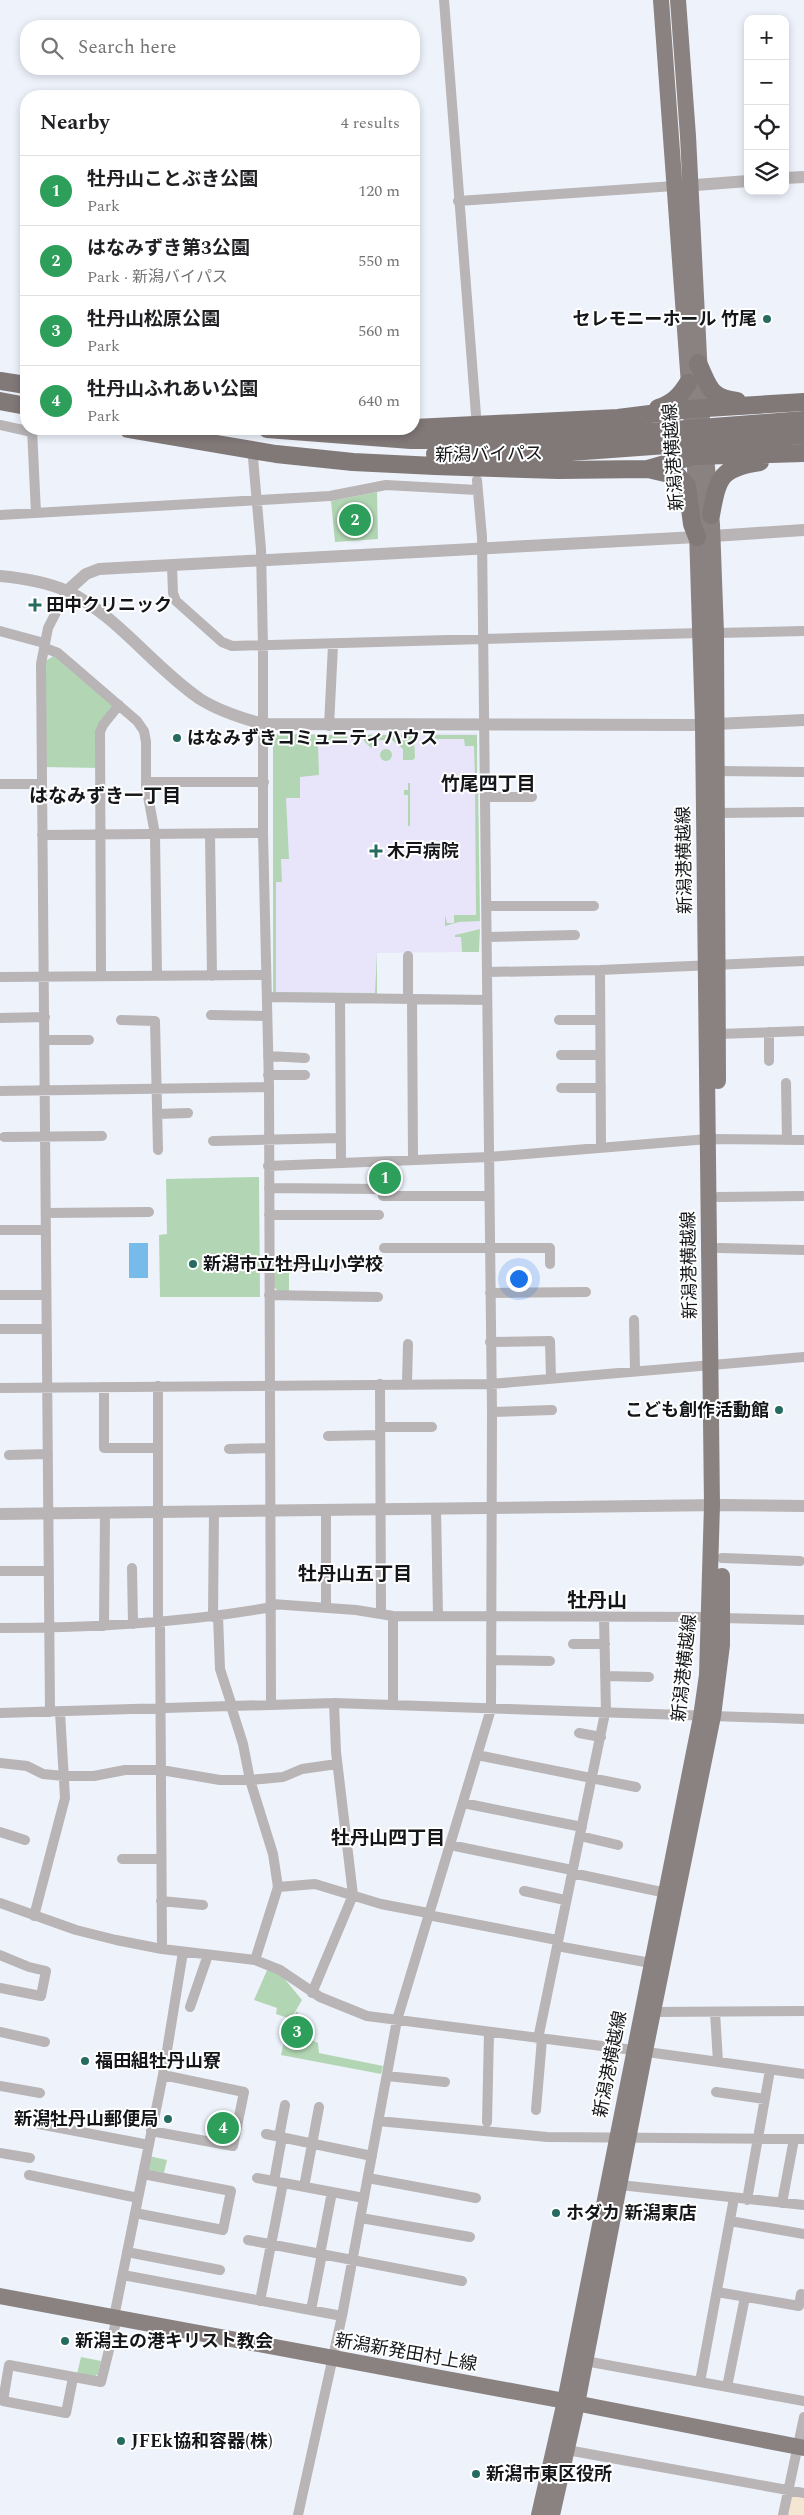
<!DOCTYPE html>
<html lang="en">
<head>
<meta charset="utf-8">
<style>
	body { margin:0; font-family:Spectral,"Noto Sans JP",serif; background:#f2f2f2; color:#202124 }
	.controls { position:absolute; right:15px; top:15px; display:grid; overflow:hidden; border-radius:10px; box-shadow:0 2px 8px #0003 }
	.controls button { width:45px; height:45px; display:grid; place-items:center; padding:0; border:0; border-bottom:1px solid #e0e0e0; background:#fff; color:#202124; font:25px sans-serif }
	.you { position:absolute; left:518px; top:1278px; width:18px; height:18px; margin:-12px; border:4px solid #fff; border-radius:50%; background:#1a73e8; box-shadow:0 0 0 8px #1a73e833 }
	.badge { display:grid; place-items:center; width:32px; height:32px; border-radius:50%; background:#d93025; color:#fff; font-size:16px; font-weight:700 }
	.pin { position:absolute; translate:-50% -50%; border:2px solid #fff; box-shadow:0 1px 5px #0006 }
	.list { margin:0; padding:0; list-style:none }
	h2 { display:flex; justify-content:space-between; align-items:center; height:65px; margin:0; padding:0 20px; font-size:21px }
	h2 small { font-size:16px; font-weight:400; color:#757577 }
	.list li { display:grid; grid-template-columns:32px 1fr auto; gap:15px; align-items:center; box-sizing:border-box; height:70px; padding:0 20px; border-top:1px solid #e0e0e0 }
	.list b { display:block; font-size:19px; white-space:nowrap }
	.list p { margin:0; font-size:16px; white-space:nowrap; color:#757577 }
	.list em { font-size:16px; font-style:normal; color:#757577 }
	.icon { flex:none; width:28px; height:28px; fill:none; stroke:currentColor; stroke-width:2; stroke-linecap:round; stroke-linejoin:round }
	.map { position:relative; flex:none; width:804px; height:2515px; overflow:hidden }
	.search { position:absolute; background:#fff; box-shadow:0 2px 8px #0003; left:20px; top:20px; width:400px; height:55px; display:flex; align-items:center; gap:12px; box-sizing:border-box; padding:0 18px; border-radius:20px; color:#757577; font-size:19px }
	.panel { position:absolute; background:#fff; box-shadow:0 2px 8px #0003; left:20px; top:90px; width:400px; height:345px; border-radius:20px }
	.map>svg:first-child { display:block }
</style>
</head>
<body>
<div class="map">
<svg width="804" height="2515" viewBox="0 0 804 2515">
	<rect width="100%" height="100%" fill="#edf2fb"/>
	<path fill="#f5e6d3" d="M792 2494 804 2496V2515H787Z"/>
	<path fill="#e8e5fb" d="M477 733 480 929 462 933V952L377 953V996L273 995V734Z"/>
	<path fill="#b2d6b4" d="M377 492 378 539 335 542 331 501Z
		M58 653 119 705 103 725 101 768 42 767 41 664Z
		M273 734 345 735 348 738V744H318L319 775 300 777V798H286L289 859H281L282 882H276V992L375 993 377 953V996L273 995Z
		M364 735H414L415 758 413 760H403V749L392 740H380L371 748 364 741Z
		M433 735H477V778H475L474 746H465L464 739H433Z
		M380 755a6 6 0 1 1 12 0a6 6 0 1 1-12 0Z
		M475 782H478L480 921 459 922 445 926V915L447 923H454V915H476Z
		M408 783H410V826H408V795H404V790H408Z
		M480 929 479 952H462L461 937H455V935Z
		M391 1165 392 1190H380L379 1166Z
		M259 1177 260 1297H160L159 1235 167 1234 166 1179Z
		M274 1268H289V1291H278L273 1286Z
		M268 1968 283 1977 302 2000 291 2019 276 2014 277 2008 254 2000Z
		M297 2011 312 2040 318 2043 319 2053 383 2066 381 2074 281 2055 288 2024Z
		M216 2114 235 2118 230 2141 212 2137Z
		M149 2156 167 2160 164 2173 148 2170Z
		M81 2357 101 2361 98 2374 94 2377 77 2374Z"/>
	<path fill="#77bbea" d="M129 1243H148V1278H129Z"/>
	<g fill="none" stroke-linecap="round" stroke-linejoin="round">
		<path stroke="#b9b4b5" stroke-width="10" d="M444 0 476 415
			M458 201 674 186
			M0 425 32 432
			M32 429 36 513
			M253 458 261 549 263 647V833L269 1087 271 1704
			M0 515 330 496 386 485 477 490
			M172 566 173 593 176 601 222 642 232 646 700 633
			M0 631 44 643
			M716 633 804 631
			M45 648 58 653 137 721 144 731 146 742V785L155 834 157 976
			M329 726 333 645
			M716 771 804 772
			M146 782H264
			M0 784H42
			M485 797H532
			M716 813 804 812
			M42 835 263 833
			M210 835 212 976
			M487 906H594
			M487 937 575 935
			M600 970 601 1148
			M487 972 600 970 804 961
			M101 976 100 732 103 725 119 705
			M0 977 266 975
			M267 997 487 1000
			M340 998 341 1163
			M408 998V956
			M412 999 413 1160
			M211 1015 267 1016
			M0 1018 45 1017
			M121 1020 155 1021 158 1150
			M559 1020H600
			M769 1032V1061
			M718 1034 804 1031
			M45 1040H89
			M561 1055H600
			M268 1056 305 1058
			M268 1075H305
			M786 1083 787 1140
			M561 1088H601
			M0 1091 269 1087
			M157 1114 188 1113
			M4 1137 102 1136
			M213 1141 341 1138
			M268 1166 489 1157 708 1139 804 1140
			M269 1188 379 1189
			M383 1196H489
			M718 1197 804 1196
			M46 1213 149 1212
			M269 1215H379
			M0 1230H46
			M384 1248H550V1264
			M719 1248 804 1250
			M269 1264H379
			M490 1293 586 1292
			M0 1295H46
			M269 1295 378 1297
			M634 1320 635 1371
			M0 1329H46
			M490 1342 550 1341 551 1378
			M407 1383 408 1344
			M380 1384 381 1614
			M158 1386V1622
			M104 1387V1448H158
			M0 1388 491 1384 804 1357
			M492 1412 552 1410
			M380 1427H432
			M328 1436 380 1435
			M229 1449 270 1448
			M9 1455 48 1454
			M436 1508 438 1616
			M326 1510V1607
			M722 1558 800 1561
			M132 1568 133 1624
			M0 1571H49
			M272 1604 356 1610 393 1616 710 1617
			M218 1616 220 1669 232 1706
			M213 1617 214 1511
			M604 1617 606 1713
			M722 1618 804 1620
			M160 1621 162 1949
			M104 1626 105 1513
			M0 1628C91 1628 182 1623 272 1607
			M573 1644H605
			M492 1660 550 1661
			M605 1676 649 1677
			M393 1705V1616
			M231 1706 243 1744 250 1780 273 1854 278 1887 255 1960
			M50 1712 41 664 48 628 67 591
			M0 1713 334 1703 804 1719
			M579 1733 601 1737
			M477 1755 636 1787
			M0 1763 27 1766 43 1774 64 1776H94L125 1770H161L220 1780H250L283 1777 302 1769 337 1764
			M463 1803 582 1827
			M0 1832 25 1840
			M580 1836 618 1845
			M450 1845 572 1870
			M122 1859H161
			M572 1873 671 1894
			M278 1887 315 1884 381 1904 428 1913
			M524 1891 565 1900
			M161 1901 203 1905
			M0 1903 76 1930 116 1940 162 1949 255 1960 280 1970 320 1997 367 2016 633 2050 804 2074
			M428 1915 557 1940
			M34 1916 65 1798 60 1712
			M557 1946 656 1964
			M0 1955 29 1967 46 1971 41 1996 0 1988
			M312 1993 353 1895 336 1752 334 1703
			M190 2007 208 1955
			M653 2012 804 2011
			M715 2012 718 2062
			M0 2032 45 2042
			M538 2039 605 1713
			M387 2076 445 2082
			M0 2086 40 2093
			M716 2092 765 2099
			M536 2110 542 2039
			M378 2121 547 2137 804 2139
			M487 2122 489 2032
			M39 2124 149 2145
			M151 2131 233 2146 244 2092 163 2075
			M266 2134 372 2156
			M279 2137 285 2105
			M0 2153 30 2158
			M29 2175 138 2198
			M257 2178 364 2198
			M368 2178 476 2198
			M274 2181 282 2137
			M620 2185 804 2205
			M304 2187 319 2107
			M747 2200 770 2070
			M782 2203 794 2139
			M135 2213 223 2230 231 2191 143 2174
			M361 2218 470 2237
			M730 2221 804 2234
			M248 2240 462 2281
			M127 2252 220 2270
			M320 2254 332 2192
			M123 2275 342 2316
			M717 2292 799 2306 801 2294 804 2295
			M260 2301 283 2183
			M311 2310 322 2254
			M114 2317 163 2075 183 1952
			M585 2361 804 2401
			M73 2378 66 2413 3 2401 9 2365 101 2382 117 2318
			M700 2382 734 2198
			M727 2387 745 2297
			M567 2450 804 2493
			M298 2515 342 2316 397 2020 491 1709 492 1412 482 537 477 480
			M783 2515 804 2417"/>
		<path stroke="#b9b4b5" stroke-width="12" d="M785 178 804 177
			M683 186 748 181
			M713 536 804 530
			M0 576C22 578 46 582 67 591 118 616 153 667 200 699 219 711 241 718 263 724L694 725 804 720
			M67 591 86 574 99 569 697 537
			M0 1514 721 1505 804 1506"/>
		<path stroke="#8a8181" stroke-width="16" d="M678 0 688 136 702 417
			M705 444 712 525 716 633 718 1081
			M0 2296 565 2401 804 2448
			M539 2515 565 2401 701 1717 707 1675 712 1505 703 725 695 467 661 0
			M552 2515 577 2404 645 2051 713 1716 722 1645V1576"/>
		<path stroke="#817878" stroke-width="18" d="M698 363C709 386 709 398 737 401
			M0 381 26 385
			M0 401 26 406
			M658 408C673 403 680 396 688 383
			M414 428 618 418 690 409 804 402
			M128 429 276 454 353 462 435 466 558 470 648 469 693 456 804 453
			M267 429 411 440 571 438
			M435 454 570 452
			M648 469 678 476 687 486 692 524 697 537
			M711 515C718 477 720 468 760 462"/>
		<path stroke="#817878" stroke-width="18" d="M571 438 804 420
			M570 452 804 435"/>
	</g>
	<g fill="#256b5f" stroke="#fff" stroke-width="2">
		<circle cx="767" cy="319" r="5"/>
		<path d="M32.5 597.5h5v5h5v5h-5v5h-5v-5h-5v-5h5z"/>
		<circle cx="177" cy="738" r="5"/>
		<path d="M373.5 843.5h5v5h5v5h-5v5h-5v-5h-5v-5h5z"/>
		<circle cx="193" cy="1264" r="5"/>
		<circle cx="779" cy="1410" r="5"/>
		<circle cx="85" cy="2061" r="5"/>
		<circle cx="168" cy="2119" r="5"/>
		<circle cx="556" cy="2213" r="5"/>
		<circle cx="65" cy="2341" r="5"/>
		<circle cx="121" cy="2441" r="5"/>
		<circle cx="476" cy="2474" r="5"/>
	</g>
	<g text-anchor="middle" stroke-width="4" stroke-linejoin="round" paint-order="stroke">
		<g font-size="18" font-weight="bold" fill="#141619" stroke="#fff" text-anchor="start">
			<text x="757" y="325" text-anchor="end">セレモニーホール 竹尾</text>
			<text x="46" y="611">田中クリニック</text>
			<text x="187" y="744">はなみずきコミュニティハウス</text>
			<text x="387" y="857">木戸病院</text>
			<text x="203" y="1270">新潟市立牡丹山小学校</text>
			<text x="769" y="1416" text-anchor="end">こども創作活動館</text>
			<text x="95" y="2067">福田組牡丹山寮</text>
			<text x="158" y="2125" text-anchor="end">新潟牡丹山郵便局</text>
			<text x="566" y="2219">ホダカ 新潟東店</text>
			<text x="75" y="2347">新潟主の港キリスト教会</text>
			<text x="131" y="2447">JFEk協和容器(株)</text>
			<text x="486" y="2480">新潟市東区役所</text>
		</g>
		<g font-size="18" fill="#141619" stroke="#fff">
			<text transform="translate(489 454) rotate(-1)" y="6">新潟バイパス</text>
			<text transform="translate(673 457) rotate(-94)" y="6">新潟港横越線</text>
			<text transform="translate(684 860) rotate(-91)" y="6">新潟港横越線</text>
			<text transform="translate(689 1265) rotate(-91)" y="6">新潟港横越線</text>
			<text transform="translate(684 1668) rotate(-84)" y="6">新潟港横越線</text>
			<text transform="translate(610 2064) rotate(-79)" y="6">新潟港横越線</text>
			<text transform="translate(406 2352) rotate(10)" y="6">新潟新発田村上線</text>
		</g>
		<g font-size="19" font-weight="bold" fill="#141619" stroke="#fff">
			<text x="488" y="790">竹尾四丁目</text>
			<text x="105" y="802">はなみずき一丁目</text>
			<text x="355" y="1580">牡丹山五丁目</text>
			<text x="388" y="1844">牡丹山四丁目</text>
		</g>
		<g font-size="20" font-weight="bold" fill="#141619" stroke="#fff">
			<text x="597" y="1607">牡丹山</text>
		</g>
	</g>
</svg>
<div class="controls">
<button>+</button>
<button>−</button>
<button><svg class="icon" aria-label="locate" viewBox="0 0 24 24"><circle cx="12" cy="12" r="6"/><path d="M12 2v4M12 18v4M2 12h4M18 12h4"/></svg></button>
<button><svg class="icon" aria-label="layers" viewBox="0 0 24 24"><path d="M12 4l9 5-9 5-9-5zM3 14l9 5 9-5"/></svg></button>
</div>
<div class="you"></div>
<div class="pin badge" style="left:385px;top:1178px;background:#2e9e5b">1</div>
<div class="pin badge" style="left:355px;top:520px;background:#2e9e5b">2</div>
<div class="pin badge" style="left:297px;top:2032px;background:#2e9e5b">3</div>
<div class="pin badge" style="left:223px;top:2128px;background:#2e9e5b">4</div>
<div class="search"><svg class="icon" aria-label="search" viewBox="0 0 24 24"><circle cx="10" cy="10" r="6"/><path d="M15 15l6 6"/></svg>Search here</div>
<section class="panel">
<h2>Nearby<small>4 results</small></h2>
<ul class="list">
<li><span class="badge" style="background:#2e9e5b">1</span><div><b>牡丹山ことぶき公園</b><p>Park</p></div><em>120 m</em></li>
<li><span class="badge" style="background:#2e9e5b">2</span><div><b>はなみずき第3公園</b><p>Park · 新潟バイパス</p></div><em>550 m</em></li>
<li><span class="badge" style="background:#2e9e5b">3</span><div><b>牡丹山松原公園</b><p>Park</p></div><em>560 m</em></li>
<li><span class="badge" style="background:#2e9e5b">4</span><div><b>牡丹山ふれあい公園</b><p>Park</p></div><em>640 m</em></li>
</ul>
</section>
</div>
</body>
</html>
